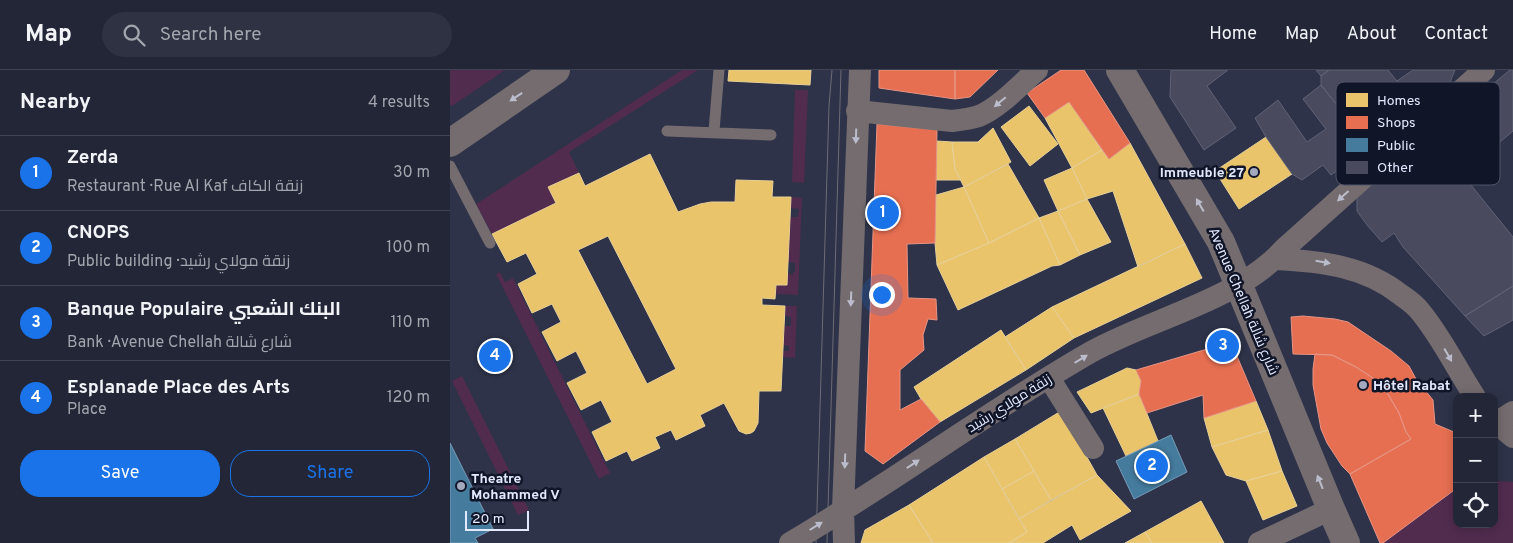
<!DOCTYPE html>
<html lang="en">
<head>
<meta charset="utf-8">
<style>
	body { margin:0; font-family:Overpass,Cairo,sans-serif; background:#2e3242; color:#f1f3f6 }
	.controls { position:absolute; right:15px; bottom:15px; display:grid; overflow:hidden; border-radius:10px; box-shadow:0 2px 12px #0003 }
	.controls button { width:45px; height:45px; display:grid; place-items:center; padding:0; border:0; border-bottom:1px solid #3f4352; background:#222637; color:#f1f3f6; font:25px sans-serif }
	.scale { position:absolute; left:15px; bottom:12px; width:64px; box-sizing:border-box; padding-left:5px; border:2px solid #e2e9ff; border-top:0; font-size:14px; line-height:18px; white-space:nowrap; color:#e2e9ff; -webkit-text-stroke:4px #111528; paint-order:stroke }
	.you { position:absolute; left:431px; top:224px; width:18px; height:18px; margin:-12px; border:4px solid #fff; border-radius:50%; background:#1a73e8; box-shadow:0 0 0 8px #1a73e833 }
	.badge { display:grid; place-items:center; width:32px; height:32px; border-radius:50%; background:#1a73e8; color:#fff; font-size:16px; font-weight:700 }
	.pin { position:absolute; translate:-50% -50%; border:2px solid #fff; box-shadow:0 1px 5px #0006 }
	.list { margin:0; padding:0; list-style:none }
	h2 { display:flex; justify-content:space-between; align-items:center; height:65px; margin:0; padding:0 20px; font-size:21px }
	h2 small { font-size:16px; font-weight:400; color:#a2a5ad }
	.list li { display:grid; grid-template-columns:32px 1fr auto; gap:15px; align-items:center; box-sizing:border-box; height:75px; padding:0 20px; border-top:1px solid #3f4352 }
	.list b { display:block; font-size:19px; white-space:nowrap }
	.list p { margin:0; font-size:16px; white-space:nowrap; color:#a2a5ad }
	.list em { font-size:16px; font-style:normal; color:#a2a5ad }
	.actions { display:flex; gap:10px; padding:15px 20px }
	.actions a { flex:1; padding:11px 0; border:1px solid #1a73e8; border-radius:20px; text-align:center; font-size:18px; color:#1a73e8 }
	.actions .main { background:#1a73e8; color:#fff }
	.icon { flex:none; width:28px; height:28px; fill:none; stroke:currentColor; stroke-width:2; stroke-linecap:round; stroke-linejoin:round }
	.map { position:relative; flex:none; width:1063px; height:473px; overflow:hidden }
	header { display:flex; align-items:center; gap:30px; box-sizing:border-box; height:70px; padding:0 25px; background:#222637; border-bottom:1px solid #3f4352 }
	header strong { font-size:24px }
	nav { display:flex; gap:28px; margin-inline-start:auto; font-size:18px }
	.search { width:350px; height:45px; background:#2e3242; display:flex; align-items:center; gap:12px; box-sizing:border-box; padding:0 18px; border-radius:28px; color:#a2a5ad; font-size:19px }
	main { display:flex }
	aside { flex:1; background:#222637 }
	.map>svg:first-child { display:block }
</style>
</head>
<body>
<header>
<strong>Map</strong>
<div class="search"><svg class="icon" aria-label="search" viewBox="0 0 24 24"><circle cx="10" cy="10" r="6"/><path d="M15 15l6 6"/></svg>Search here</div>
<nav><a>Home</a><a>Map</a><a>About</a><a>Contact</a></nav>
</header>
<main>
<aside>
<h2>Nearby<small>4 results</small></h2>
<ul class="list">
<li><span class="badge">1</span><div><b>Zerda</b><p>Restaurant · Rue Al Kaf زنقة الكاف</p></div><em>30 m</em></li>
<li><span class="badge">2</span><div><b>CNOPS</b><p>Public building · زنقة مولاي رشيد</p></div><em>100 m</em></li>
<li><span class="badge">3</span><div><b>Banque Populaire البنك الشعبي</b><p>Bank · Avenue Chellah شارع شالة</p></div><em>110 m</em></li>
<li><span class="badge">4</span><div><b>Esplanade Place des Arts</b><p>Place</p></div><em>120 m</em></li>
</ul>
<div class="actions"><a class="main">Save</a><a>Share</a></div>
</aside>
<div class="map">
<svg width="1063" height="473" viewBox="0 0 1063 473">
	<rect width="100%" height="100%" fill="#2e3349"/>
	<path fill="#512c4f" d="M0 0H55L2 36 0 34Z
		M232 0H248L119 82 129 103 98 117 106 133 42 164 26 134Z
		M345 20H358L354 113 342 112Z
		M341 127 352 128 348 225 326 224V215L337 203 343 205V202H345V193L338 192 340 147H348L349 139 341 138Z
		M50 202 55 212 63 208 160 403 149 409 46 204Z
		M335 236H347L345 288 332 287 333 281H339V276L333 275 334 256H341V247L335 246Z
		M12 306 79 440 68 445 2 311Z
		M1049 411 1063 412V473H933L1007 418V454H1044V413Z"/>
	<path fill="#e9c46a" stroke="#e7cf97" fill-rule="evenodd" d="M279 0H361L360 15 278 11Z
		M619 32 652 80 622 98 595 48Z
		M579 36 608 74 580 96 551 57Z
		M543 58 561 92 514 117 505 99 502 72H528Z
		M816 67 842 104 789 139 765 101Z
		M487 71 502 72 505 99 511 110H485Z
		M680 73 735 174 688 197 663 121 637 129 622 98 652 80 659 89Z
		M200 84 228 142 250 134 261 132H285L286 110 323 111 322 127H341L337 215H326L325 229 312 228V235L335 236 331 321H309L308 353 304 361 301 363 296 364 289 361 274 333 250 345 255 356 226 370 221 360 205 367 210 378 182 391 177 381 156 391 142 362 162 352 151 330 131 340 117 313 137 303 126 281 107 291 92 262 111 252 102 234 82 243 68 214 87 204 76 183 57 192 42 164 106 133 98 117 129 103 135 116ZM158 166 226 299 197 314 128 180Z
		M558 94 589 148 539 173 514 117Z
		M622 98 637 129 608 141 594 110Z
		M514 117 539 173 487 195 485 173 486 125Z
		M637 129 661 172 630 185 608 141Z
		M608 141 630 185 610 195 589 148Z
		M589 148 610 195 602 196 508 240 487 195 539 173Z
		M735 174 752 208 624 268 602 237Z
		M602 237 624 268 576 300 555 267Z
		M551 260 576 300 490 352 471 329 464 317Z
		M677 298 686 300 691 311 689 324 641 343 627 322Z
		M689 324 708 371 676 386 653 338Z
		M806 331 818 360 762 377 754 348Z
		M611 341 647 405 601 430 565 369Z
		M818 360 832 401 796 411 776 405 762 377Z
		M565 369 584 401 552 419 534 387Z
		M534 387 577 462 559 473H483L459 435Z
		M584 401 601 430 569 449 552 419Z
		M832 401 847 436 813 450 796 411Z
		M647 405 681 441 630 470 622 455 593 473H559L577 462 569 449Z
		M751 431 774 473H702L695 462Z
		M459 435 483 473H411L415 460Z
		M695 462 702 473H675Z"/>
	<path fill="#e76f51" stroke="#e69485" d="M429 0H505V29L429 18Z
		M505 0H548L520 27 505 29Z
		M611 0H634L680 73 659 89 619 32 595 48 577 23Z
		M427 54 487 60 485 173 457 174 458 228 486 229 487 250 478 249 473 265 474 280 450 300V340L471 329 490 352 433 394 415 381Z
		M853 246 885 249 898 252 941 281 959 296 966 309 983 330 985 354 1004 362 1007 367V418L933 473H930L900 404 961 369 956 362 949 343 932 314 906 297 882 285 843 284 841 247Z
		M781 272 806 331 754 348 753 325 697 343 689 324 691 311 686 300Z
		M865 284 882 285 906 297 932 314 949 343 956 362 961 369 900 404 892 396 877 373 871 359 863 315V299Z"/>
	<path fill="#457b9d" stroke="#749cba" d="M721 365 737 402 684 429 666 391Z
		M0 373 43 459 25 468 28 473H0Z"/>
	<path fill="#494a5e" stroke="#616276" d="M721 0H778L757 16 786 58 754 80 720 27Z
		M866 0H879L871 6Z
		M879 0H938L967 36 915 70 871 15V6Z
		M963 0H962H1005L1000 12 967 36 947 11Z
		M1060 0H1063V61L1012 104 1063 167V216L1015 246 953 177 944 163 932 172 917 155 907 141V128L926 110Z
		M871 15 915 70 913 82 881 105 873 95 852 110 842 104 816 67 805 48 828 30 857 72 876 59 853 29Z
		M1063 216V250L1034 266 1015 246Z"/>
	<g fill="none" stroke-linecap="round" stroke-linejoin="round">
		<path stroke="#746c6e" stroke-width="11" d="M217 61 321 65
			M264 61 269 0
			M0 96 40 173"/>
		<path stroke="#746c6e" stroke-width="22" d="M407 41 502 51C511 50 520 49 529 46 549 38 571 14 587 0
			M825 189C870 191 915 196 951 225 957 229 964 234 969 240 991 266 1006 298 1025 327
			M599 308 643 378
			M1044 351 1063 367
			M1046 353 1063 342
			M340 473C442 413 538 341 641 282 702 248 787 231 834 179L1034 0
			M394 473 393 439 410 0
			M809 473 881 439"/>
		<path stroke="#746c6e" stroke-width="28" d="M670 0 771 172 881 439 896 473
			M0 73 106 0"/>
		<path stroke="#6e6c74" stroke-width="1" d="M366 473 379 36 382 0
			M377 473 391 0"/>
	</g>
	<defs><path id="oneway-solid" d="M-6-.8H1V-3.2L6.5 0L1 3.2V.8H-6Z" transform="scale(1.25)"/></defs>
	<g fill="#bcbdcc">
		<use href="#oneway-solid" transform="translate(66 27) rotate(146)"/>
		<use href="#oneway-solid" transform="translate(550 32) rotate(140)"/>
		<use href="#oneway-solid" transform="translate(406 66) rotate(92)"/>
		<use href="#oneway-solid" transform="translate(893 126) rotate(138)"/>
		<use href="#oneway-solid" transform="translate(750 135) rotate(-120)"/>
		<use href="#oneway-solid" transform="translate(873 192) rotate(10)"/>
		<use href="#oneway-solid" transform="translate(401 229) rotate(92)"/>
		<use href="#oneway-solid" transform="translate(998 285) rotate(60)"/>
		<use href="#oneway-solid" transform="translate(631 289) rotate(-31)"/>
		<use href="#oneway-solid" transform="translate(395 391) rotate(92)"/>
		<use href="#oneway-solid" transform="translate(463 394) rotate(-33)"/>
		<use href="#oneway-solid" transform="translate(870 412) rotate(-112)"/>
		<use href="#oneway-solid" transform="translate(366 456) rotate(-32)"/>
	</g>
	<g fill="#a3a9bf" stroke="#111528" stroke-width="2">
		<circle cx="804" cy="102" r="5"/>
		<circle cx="913" cy="315" r="5"/>
		<circle cx="11" cy="416" r="5"/>
	</g>
	<g text-anchor="middle" stroke-width="5" stroke-linejoin="round" paint-order="stroke">
		<g font-size="14" font-weight="bold" fill="#e2e9ff" stroke="#111528" text-anchor="start">
			<text x="794" y="107" text-anchor="end">Immeuble 27</text>
			<text x="923" y="320">Hôtel Rabat</text>
			<text x="21" y="413">Theatre<tspan x="21" dy="16">Mohammed V</tspan></text>
		</g>
		<g font-size="14" fill="#e2e9ff" stroke="#111528">
			<text transform="translate(794 231) rotate(67)" y="5">Avenue Chellah شارع شالة</text>
			<text transform="translate(559 333) rotate(-32)" y="5">زنقة مولاي رشيد</text>
		</g>
	</g>
	<rect x="886" y="12" width="164" height="103" rx="8" fill="#111528" stroke="#505568" stroke-width="1"/>
	<rect x="896" y="23" width="22" height="14" fill="#e9c46a"/>
	<rect x="896" y="46" width="22" height="13" fill="#e76f51"/>
	<rect x="896" y="68" width="22" height="14" fill="#457b9d"/>
	<rect x="896" y="91" width="22" height="13" fill="#494a5e"/>
	<g font-size="14" fill="#e2e9ff">
		<text x="927" y="35">Homes</text>
		<text x="927" y="57">Shops</text>
		<text x="927" y="80">Public</text>
		<text x="927" y="102">Other</text>
	</g>
</svg>
<div class="controls">
<button>+</button>
<button>−</button>
<button><svg class="icon" aria-label="locate" viewBox="0 0 24 24"><circle cx="12" cy="12" r="6"/><path d="M12 2v4M12 18v4M2 12h4M18 12h4"/></svg></button>
</div>
<div class="scale">20 m</div>
<div class="you"></div>
<div class="pin badge" style="left:433px;top:143px">1</div>
<div class="pin badge" style="left:702px;top:396px">2</div>
<div class="pin badge" style="left:773px;top:276px">3</div>
<div class="pin badge" style="left:45px;top:286px">4</div>
</div>
</main>
</body>
</html>
